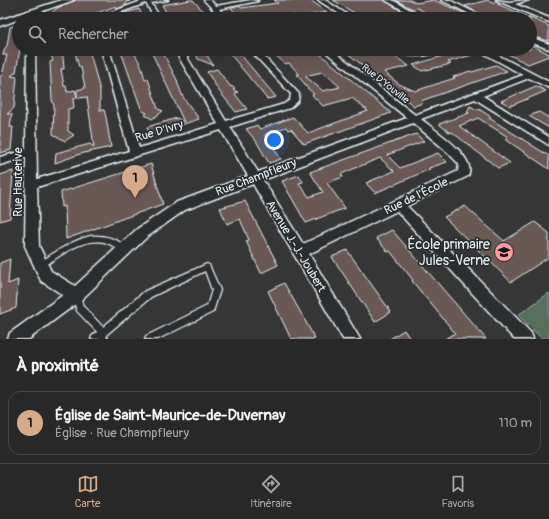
<!DOCTYPE html>
<html lang="fr">
<head>
<meta charset="utf-8">
<style>
	body { margin:0; font-family:Pangolin,sans-serif; background:#353434; color:#f1f3f6 }
	.you { position:absolute; left:274px; top:140px; width:14px; height:14px; margin:-10px; border:3px solid #fff; border-radius:50%; background:#1a73e8; box-shadow:0 0 0 6px #1a73e833 }
	.badge { display:grid; place-items:center; width:26px; height:26px; border-radius:50%; background:#d6ab8b; color:#111; font-size:13px; font-weight:700 }
	.pin { position:absolute; translate:-50% -33px; filter:drop-shadow(0 1px 2px #0008) }
	.pin::after { content:''; position:absolute; top:21px; width:14px; height:12px; background:inherit; clip-path:polygon(0 0,100% 0,50% 100%) }
	.list { margin:0; padding:0; list-style:none }
	h2 { display:flex; justify-content:space-between; align-items:center; height:52px; margin:0; padding:0 16px; font-size:17px }
	h2 small { font-size:13px; font-weight:400; color:#a5a6a8 }
	.list li { display:grid; grid-template-columns:26px 1fr auto; gap:12px; align-items:center; box-sizing:border-box; height:64px; margin:0 8px 8px; padding:0 8px; border:1px solid #454445; border-radius:12px }
	.list b { display:block; font-size:15px; white-space:nowrap }
	.list p { margin:0; font-size:13px; white-space:nowrap; color:#a5a6a8 }
	.list em { font-size:13px; font-style:normal; color:#a5a6a8 }
	.icon { flex:none; width:22px; height:22px; fill:none; stroke:currentColor; stroke-width:2; stroke-linecap:round; stroke-linejoin:round }
	.map { position:relative; flex:none; width:549px; height:339px; overflow:hidden }
	.search { position:absolute; background:#292828; box-shadow:0 4px 16px #0002; left:12px; right:12px; top:12px; height:44px; display:flex; align-items:center; gap:10px; box-sizing:border-box; padding:0 14px; border-radius:22px; color:#a5a6a8; font-size:15px }
	.sheet { height:124px; background:#292828 }
	nav { display:flex; justify-content:space-around; align-items:center; box-sizing:border-box; height:56px; border-top:1px solid #454445; background:#292828; font-size:11px; color:#a5a6a8 }
	nav a { display:grid; justify-items:center; gap:2px }
	nav .on { color:#d6ab8b }
	.map>svg:first-child { display:block }
</style>
</head>
<body>
<div class="map">
<svg width="549" height="339" viewBox="0 0 549 339">
	<rect width="100%" height="100%" fill="#373636"/>
	<filter id="ink" filterUnits="userSpaceOnUse"><feTurbulence type="fractalNoise" baseFrequency=".025" numOctaves="2"/><feDisplacementMap in="SourceGraphic" scale="8" xChannelSelector="R" yChannelSelector="G"/><feConvolveMatrix kernelMatrix="1 2 1 2 8 2 1 2 1" color-interpolation-filters="sRGB"/></filter>
	<g filter="url(#ink)">
		<path fill="#566e5c" stroke="#9fb0aa" d="M549 293V339H542L518 315Z"/>
		<path fill="#6a5954" stroke="#e8f1f8" fill-rule="evenodd" d="M75 0H130V1L126 2V5L117 9 116 6 81 19H45L57 8Z
			M190 0H193L210 19H170L168 14 170 13 166 12 162 5Z
			M274 0H310L327 12 300 17 295 15H287L262 19H242L231 8 239 6 241 8 278 3Z
			M333 0H384L403 12 364 19Z
			M395 0H410L416 3 434 0 477 19H464L456 16 438 19 417 8 413 9Z
			M488 0 549 26V41L530 36V19H489L465 6Z
			M139 9 144 19H119L118 15Z
			M19 25 20 49 16 72 11 76 17 77 14 108 7 114H12L10 127H13L11 150 0 153V77L2 75 7 55H3L5 48 7 46 10 27Z
			M530 44 549 54V56L528 64 498 49H530Z
			M49 49H60L63 57 64 69H61L64 86H66L67 92 75 90 77 97V90L85 88 81 67H79L76 57V49H89L100 91V110H104L106 117 111 147 80 154 55 163 56 153 90 144 94 147 87 97 73 99 74 108 68 109V131L74 135 65 141 53 134 54 106 52 100 50 62 53 61Z
			M120 49H132L141 65 145 80 148 79 158 109 163 111 152 119 145 115 147 113 142 111Z
			M150 49H161L178 82H177L183 97 199 119 150 135 147 127 177 118 184 122Z
			M194 49H203L213 65 198 59Z
			M226 49H236L276 97 267 99Z
			M269 49H314L391 113 304 144 291 129 288 130 286 127 265 135 281 159 269 163 256 141 246 129 257 125 260 129 293 117 308 133 368 111 352 98 323 106 312 95 314 94 304 85H306L297 75 299 74 289 63 285 64ZM322 72 328 76 340 87 323 91 305 76Z
			M342 49H384L409 66 384 72 399 84 415 91 455 78 453 77 470 71 472 72 496 65 507 71 429 98 421 101 423 103 414 106Z
			M463 50 472 55 448 62 451 64 422 71 413 65Z
			M217 69 230 86 235 88 233 90 238 92 235 94 247 109 236 112 219 91 207 72Z
			M536 86 546 91 510 106 501 101Z
			M470 106 477 110 479 109 491 117 489 118 549 156V169L505 139 508 137 478 118 459 126 510 163 498 168 452 132 450 133 439 124 469 113 467 112Z
			M539 112 549 118V128L529 116Z
			M416 134 424 141 387 155 400 168 438 153 447 162 429 168 430 169 375 193 366 183 394 171 380 158 341 174 343 177 327 183 345 208 306 223 282 181 299 175 303 182 299 183 309 197 323 192 310 172Z
			M151 164 163 204 66 239 65 206 62 207 61 192Z
			M13 171 10 218 0 221V175Z
			M245 201 278 265 261 273 246 241 249 240 240 219 227 224 220 208Z
			M465 206 504 241 535 222 549 233V257L511 282 444 217Z
			M392 230 422 265 486 339H445L455 333 412 281 413 280 390 251 388 252 376 238Z
			M347 250 391 312 375 322 332 257Z
			M10 259 8 284 18 280 16 308 0 314V263Z
			M284 283 302 315 315 339H291L268 291Z
			M404 330 410 339H390Z"/>
		<g fill="none" stroke-linecap="round" stroke-linejoin="round">
			<g stroke="#e8f1f8" stroke-width="2.5">
				<path id="lane" d="M90 236C103 235 119 238 127 249L126 251 124 252C118 250 113 245 107 243 84 236 61 255 43 267L41 268 39 267 38 265 39 263C55 252 71 241 90 236Z
					M207 264 209 265 220 290 213 312 158 339H145L146 336 207 306 212 290 205 271 151 297 106 335 107 339H91L92 336 97 332 77 311 72 295 73 292 76 291 79 292 83 306 103 327 145 291Z"/>
			</g>
			<g stroke="#e8f1f8" stroke-width="3">
				<path id="street" d="M144 0H168L151 3 161 19H155L146 3 102 19H93Z
					M204 0H210L216 6 251 0 258 1 219 9 228 19H222Z
					M318 0H325L354 19H347Z
					M385 0H392L427 19H419Z
					M441 0H449L488 19H480Z
					M496 0 509 2 529 0 515 4 549 18V22Z
					M32 10 35 12 34 19H28L29 12Z
					M530 37 549 44V49L530 42Z
					M27 49H35L37 179 129 151 101 49H109L139 148 218 124 174 49H182L226 121 284 104 290 100 291 94 249 49H257L299 94 298 101 290 108 230 127 258 172 407 118 322 49H331L415 115 523 75 476 49H486L549 82V88L529 78 483 96 549 137V145L475 99 421 119C434 130 478 157 468 176L407 206 531 333 533 339H514L397 211 309 254 360 339H343L253 184 185 210 147 237 81 300 29 339H8L10 333 63 295 41 281 25 246 26 157 0 165V157L26 150ZM413 123 443 148 459 164 458 171 303 244 263 180ZM221 130 248 176 177 202 137 229 75 286 51 271 39 246 37 187Z
					M394 49 417 51 440 49C429 58 405 58 394 49Z"/>
			</g>
			<g stroke="#e8f1f8" stroke-width="3">
				<path id="secondary" d="M62 0H74L0 26V20Z"/>
			</g>
			<use href="#lane" fill="#2a2d2e" fill-rule="evenodd"/>
			<use href="#street" fill="#2a2d2e" fill-rule="evenodd"/>
			<use href="#secondary" fill="#2a2d2e" fill-rule="evenodd"/>
		</g>
	</g>
	<defs>
		<g id="school-disc" transform="scale(1)"><circle r="9.5" fill="#ff9aa2" stroke="#2a2d2e"/><path d="M0-5L7-2L0 1L-7-2ZM-4 1L0 2.5L4 1V4Q0 6-4 4Z" fill="#111"/></g>
	</defs>
	<g fill-rule="evenodd">
		<use href="#school-disc" x="504" y="252"/>
	</g>
	<g text-anchor="middle" stroke-width="3.5" stroke-linejoin="round" paint-order="stroke">
		<g font-size="10" fill="#e8f1f8" stroke="#2a2d2e">
			<text transform="translate(386 83) rotate(38)" y="4">Rue D'Youville</text>
		</g>
		<g font-size="12" fill="#e8f1f8" stroke="#2a2d2e">
			<text transform="translate(159 131) rotate(-17)" y="4">Rue D'Ivry</text>
			<text transform="translate(256 177) rotate(-21)" y="4">Rue Champfleury</text>
			<text transform="translate(18 182) rotate(-90)" y="4">Rue Hauterive</text>
			<text transform="translate(416 196) rotate(-26)" y="4">Rue de l'École</text>
			<text transform="translate(296 246) rotate(59)" y="4">Avenue J.-J.-Joubert</text>
		</g>
		<g font-size="14" fill="#e8f1f8" stroke="#2a2d2e" text-anchor="end">
			<text x="490" y="249">École primaire<tspan x="490" dy="16">Jules-Verne</tspan></text>
		</g>
	</g>
</svg>
<div class="you"></div>
<div class="pin badge" style="left:135px;top:198px">1</div>
<div class="search"><svg class="icon" aria-label="search" viewBox="0 0 24 24"><circle cx="10" cy="10" r="6"/><path d="M15 15l6 6"/></svg>Rechercher</div>
</div>
<section class="sheet">
<h2>À proximité<small></small></h2>
<ul class="list">
<li><span class="badge">1</span><div><b>Église de Saint-Maurice-de-Duvernay</b><p>Église · Rue Champfleury</p></div><em>110 m</em></li>
</ul>
</section>
<nav>
<a class="on"><svg class="icon" aria-label="map" viewBox="0 0 24 24"><path d="M3 6l6-2 6 2 6-2v14l-6 2-6-2-6 2zM9 4v14M15 6v14"/></svg>Carte</a>
<a><svg class="icon" aria-label="directions" viewBox="0 0 24 24"><path d="M12 3l9 9-9 9-9-9zM9 14v-3h6M13 9l2 2-2 2"/></svg>Itinéraire</a>
<a><svg class="icon" aria-label="saved" viewBox="0 0 24 24"><path d="M7 4h10v16l-5-4-5 4z"/></svg>Favoris</a>
</nav>
</body>
</html>
